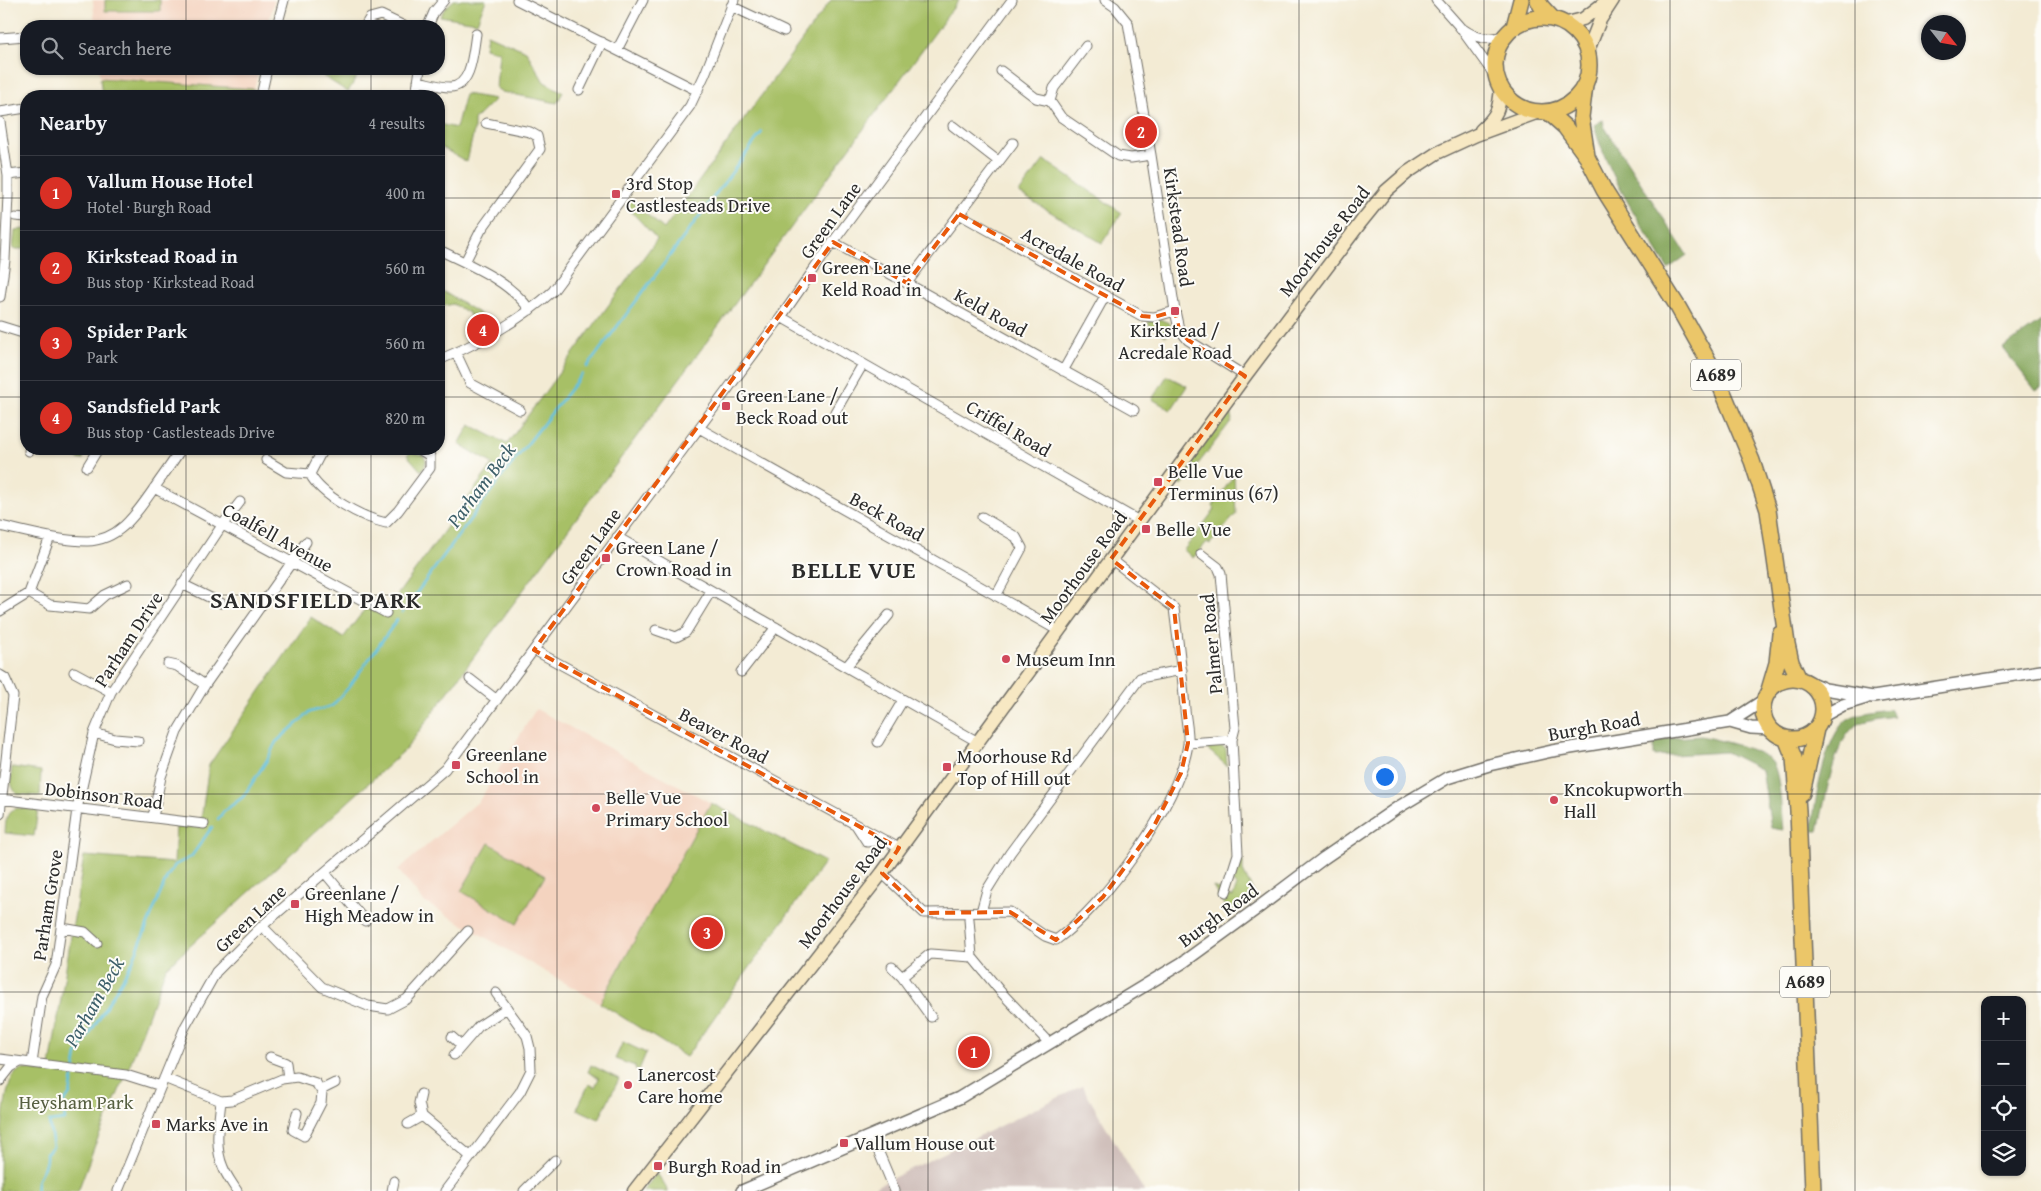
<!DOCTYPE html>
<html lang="en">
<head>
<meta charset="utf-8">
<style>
	body { margin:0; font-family:"Gentium Book Plus",serif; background:#20242c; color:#f1f3f6 }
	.controls { position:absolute; right:15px; bottom:15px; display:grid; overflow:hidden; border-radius:10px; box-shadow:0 1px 4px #0004 }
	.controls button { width:45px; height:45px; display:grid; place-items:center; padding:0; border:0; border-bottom:1px solid #363941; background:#171b24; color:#f1f3f6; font:25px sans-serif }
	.compass { position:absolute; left:1921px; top:15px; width:45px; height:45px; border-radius:50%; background:#171b24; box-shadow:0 1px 4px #0004; rotate:121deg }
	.you { position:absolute; left:1384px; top:776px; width:18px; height:18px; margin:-12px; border:4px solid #fff; border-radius:50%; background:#1a73e8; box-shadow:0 0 0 8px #1a73e833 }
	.badge { display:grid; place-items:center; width:32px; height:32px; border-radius:50%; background:#d93025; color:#fff; font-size:16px; font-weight:700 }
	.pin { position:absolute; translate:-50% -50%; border:2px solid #fff; box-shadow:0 1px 5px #0006 }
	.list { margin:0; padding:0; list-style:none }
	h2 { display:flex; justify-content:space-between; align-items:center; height:65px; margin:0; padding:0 20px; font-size:21px }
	h2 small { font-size:16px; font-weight:400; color:#9ea1a6 }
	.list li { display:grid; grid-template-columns:32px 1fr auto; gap:15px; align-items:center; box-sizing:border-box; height:75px; padding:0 20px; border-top:1px solid #363941 }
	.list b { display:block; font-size:19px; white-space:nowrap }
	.list p { margin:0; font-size:16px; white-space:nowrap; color:#9ea1a6 }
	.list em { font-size:16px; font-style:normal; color:#9ea1a6 }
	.icon { flex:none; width:28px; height:28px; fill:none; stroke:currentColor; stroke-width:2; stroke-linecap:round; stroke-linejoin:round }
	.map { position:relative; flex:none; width:2041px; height:1191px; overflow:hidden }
	.search { position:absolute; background:#171b24; box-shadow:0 1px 4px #0004; left:20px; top:20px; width:425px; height:55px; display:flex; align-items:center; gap:12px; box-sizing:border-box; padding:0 18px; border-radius:20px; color:#9ea1a6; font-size:19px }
	.panel { position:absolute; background:#171b24; box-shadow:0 1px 4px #0004; left:20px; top:90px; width:425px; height:365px; border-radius:20px }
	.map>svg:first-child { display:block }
</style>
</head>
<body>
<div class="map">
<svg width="2041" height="1191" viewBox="0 0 2041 1191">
	<rect width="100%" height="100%" fill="#fdfcf7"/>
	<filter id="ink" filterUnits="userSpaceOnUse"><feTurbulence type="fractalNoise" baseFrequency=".02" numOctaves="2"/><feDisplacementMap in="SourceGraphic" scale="10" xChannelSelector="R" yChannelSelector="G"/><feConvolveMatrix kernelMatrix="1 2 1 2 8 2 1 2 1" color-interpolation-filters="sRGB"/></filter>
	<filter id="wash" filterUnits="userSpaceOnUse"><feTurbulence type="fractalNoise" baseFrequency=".0096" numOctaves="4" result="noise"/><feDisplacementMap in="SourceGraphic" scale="20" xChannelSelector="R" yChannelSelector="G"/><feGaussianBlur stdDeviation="1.12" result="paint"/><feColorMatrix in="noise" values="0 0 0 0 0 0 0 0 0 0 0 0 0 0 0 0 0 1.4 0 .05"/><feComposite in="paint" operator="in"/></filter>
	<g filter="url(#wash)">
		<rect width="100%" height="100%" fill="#f3ebd4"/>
		<path fill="#f4d3bf" d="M93 0H274L268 26H95Z
			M99 69H259L254 89 100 78Z
			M536 709 711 803 600 1003 424 902 398 870 479 801Z"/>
		<path fill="#d0c0bb" d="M1082 1086 1144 1191H867L911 1169Z"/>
		<path fill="#a7c066" stroke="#697648" d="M105 0H160V11H105Z
			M454 0H486L477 22 440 16 445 8Z
			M831 0H959L406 749 166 968 126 1075 95 1145 78 1191H0C0 1167 0 1082 18 1071 26 1067 40 1072 49 1073L84 856 174 863 176 827H200L209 765 311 617 343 638 365 609 384 613 493 464 459 444 470 425 507 444 657 239 625 205 630 200 664 229Z
			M487 34 526 51 544 82 563 92 557 103 502 92 496 88 499 52 485 48Z
			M326 69H350L359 73 348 92 323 76Z
			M100 78 254 89 253 96H102Z
			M465 94 495 99 474 120V130L467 162 439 146V124L456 128Z
			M1044 160 1122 213 1102 243 1019 193Z
			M26 229V249H13L15 230Z
			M439 289 480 314 491 324 475 334 469 313 453 304 439 307Z
			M1162 320 1169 323 1174 329 1166 336 1148 324 1149 321Z
			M1167 376 1187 386 1171 410 1152 399Z
			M1229 407 1232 420 1182 485 1179 483 1180 471Z
			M46 449H88L82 460Z
			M411 452 423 455 426 460 425 466 421 471 407 455Z
			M1234 475 1236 514 1210 544 1207 542 1193 558 1184 550 1215 509 1213 506Z
			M1218 745 1226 749 1227 766 1205 747Z
			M12 767 41 771 40 796 17 794C9 785 11 778 12 767Z
			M711 803 825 862 686 1057 600 1003Z
			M18 808 38 810 34 836 5 833C6 821 5 811 18 808Z
			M489 843 545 876 517 924 461 891Z
			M1239 861H1243V871L1256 897 1230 914 1213 887 1221 890V894L1233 897 1237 886 1233 883V880Z
			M623 1042 646 1053 639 1070 635 1069V1066L615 1059Z
			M591 1065 619 1079 599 1119 577 1109 589 1084 595 1087 599 1078 588 1072Z
			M657 1173 668 1191H643Z"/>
		<path fill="#85a65b" stroke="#586843" d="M1603 120 1604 126 1687 255 1668 269C1641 223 1608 177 1594 125Z
			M2041 321V388L2036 391 2003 348Z
			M1889 709 1893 716C1882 718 1869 719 1859 724 1833 736 1825 805 1818 831H1812C1814 804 1825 734 1848 719 1856 713 1878 711 1889 709Z
			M1701 736C1718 740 1760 749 1771 761 1781 772 1781 815 1783 830L1771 828 1762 770 1726 752 1654 756V745L1660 739Z"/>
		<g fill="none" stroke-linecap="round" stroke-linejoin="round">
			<path stroke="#62c1e0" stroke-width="2.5" d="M587 367 762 132
				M402 613 490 492 582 374
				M218 819 224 811 243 797 267 760 276 742 310 712 332 706 349 687 397 620
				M37 1191C34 1175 48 1170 46 1153L53 1147 49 1122 65 1120 63 1104 70 1094 77 1055 132 963 167 877 175 865 191 857 212 827"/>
		</g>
	</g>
	<g filter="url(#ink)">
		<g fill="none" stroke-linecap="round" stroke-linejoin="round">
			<g stroke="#716e66" stroke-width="9">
				<path id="pedestrian" d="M15 217 26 218"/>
			</g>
			<g stroke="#716e66" stroke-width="11">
				<path id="minor" d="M517 0 698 91
					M1105 0 1115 7 1128 23 1151 155 1175 311 1179 329 1188 340 1245 376
					M1436 0 1459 26 1498 80
					M731 6 784 31
					M277 26 284 0
					M365 26 370 18 381 15 404 26
					M428 26 434 12 444 0
					M1463 29C1477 39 1489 41 1506 35
					M0 38 26 36
					M1086 46 1054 88 1050 101 1061 117 1118 156 1131 158 1151 155
					M617 50 643 0
					M1001 71 1036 98 1050 101
					M418 81C428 83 439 87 450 87 472 87 473 51 476 34
					M579 90 602 42
					M261 96 267 69
					M416 96 420 69
					M0 112 26 108
					M0 122 8 175V195L5 260 0 297
					M953 126 998 161
					M8 175 26 173
					M959 214 1142 316 1154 317 1175 311
					M833 242 1134 410
					M439 250C472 266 508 280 530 310
					M465 262 481 230 540 149 537 136 530 132 486 123
					M907 283 1013 143
					M781 317 1139 521
					M0 326 26 334
					M456 353 470 383 520 410
					M439 360C479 343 520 321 553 291L690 106 705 74 734 0
					M1063 371 1105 296
					M835 412 863 364
					M699 428 1059 631
					M323 449 310 474C321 496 363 518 386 523L398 511 430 468V456L419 449
					M29 451 30 449
					M266 460 286 472 310 474
					M87 467 98 449
					M154 488 386 613
					M982 517 1016 537 1022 548 996 596
					M0 526C28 532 58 541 87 541 120 541 138 511 155 487 164 474 173 462 181 449
					M617 537 978 742
					M182 584 221 603
					M29 593 50 537
					M0 611 29 593 50 605 89 609 105 595 128 584
					M656 630 676 637 686 632 711 591
					M534 650 899 848
					M168 664 177 666 205 685
					M846 667 889 615
					M74 672 111 692
					M741 672 776 627
					M0 675 5 678 13 696 0 814
					M470 679 497 700
					M94 733 115 739 138 741
					M878 742 903 700
					M1188 743 1232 740 1235 728 1221 574 1218 567 1201 554
					M0 799 204 824
					M153 817 161 777 177 732 205 685 306 542
					M856 825 867 842 884 840
					M325 873 365 921
					M882 873 924 913 1010 912 1045 936 1056 940C1104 906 1180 803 1188 744 1189 734 1186 721 1185 710 1183 676 1178 642 1174 608L1111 559
					M1226 892 1238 854 1232 740
					M981 912 987 890 1010 853 1140 678 1182 670
					M969 919 972 957
					M262 926 322 987 368 1006 388 1009 407 999 468 931
					M62 928 85 932 97 943
					M892 967 902 977
					M931 1017 902 977 930 954 972 957 1000 991 1049 1043
					M452 1037 461 1045
					M454 1055 479 1026 507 1008
					M270 1057 286 1063 288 1078
					M0 1059 126 1075 161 1086
					M32 1063 42 996 56 965 77 809 94 733 111 692 223 524 240 502
					M164 1078 221 1101 232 1100 282 1079 297 1077 316 1083 322 1092 321 1103 304 1136 293 1130 297 1113
					M0 1081 11 1067 20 1062
					M321 1090 335 1083
					M421 1094 419 1103 422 1116 470 1156
					M221 1101C219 1121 214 1147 223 1167 226 1175 232 1183 237 1191
					M408 1124 422 1116
					M872 1136 895 1191
					M118 1191 185 1027 216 972 262 926 445 769 699 428 781 317 833 242 1012 0
					M392 1191 394 1181
					M445 1191 520 1092 531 1070 530 1048 527 1036 496 993
					M524 1191 555 1160"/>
			</g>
			<g stroke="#716e66" stroke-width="14">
				<path id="tertiary" d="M1811 683 1825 689 1873 697 2041 671
					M1823 716 1843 705 1866 698
					M1730 722 1751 728 1771 729
					M742 1191 959 1098 1182 963 1259 907 1324 858 1397 808 1447 778 1489 765 1552 751 1730 722 1764 700"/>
			</g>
			<g stroke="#716e66" stroke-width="15">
				<path id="secondary" d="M1563 24 1583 19 1608 0
					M1587 53 1600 20 1613 0
					M1481 130C1498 115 1499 109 1501 88
					M634 1191 882 873 1245 376 1361 222 1386 191 1408 172 1437 153 1476 135 1536 113"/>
			</g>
			<g stroke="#716e66" stroke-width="18">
				<path id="trunk" d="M1538 0 1541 6 1553 19
					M1495 65a47 47 0 1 1 94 0a47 47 0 1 1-94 0Z
					M1514 27 1521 0
					M1585 85 1581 117 1587 156
					M1548 112 1565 127 1587 157 1604 190 1678 307 1715 373 1752 461 1768 510 1787 644 1791 662 1799 679
					M1763 709a30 30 0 1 1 60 0a30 30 0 1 1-60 0Z
					M1769 690 1777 663 1780 634
					M1786 738 1794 758 1798 811 1813 1191
					M1802 793 1816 729"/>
			</g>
			<use href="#pedestrian" stroke="#fff" stroke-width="7"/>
			<use href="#minor" stroke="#fff" stroke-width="9"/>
			<use href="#tertiary" stroke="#fff" stroke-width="11"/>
			<use href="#secondary" stroke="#f7e8c3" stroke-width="12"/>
			<use href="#trunk" stroke="#ebc669" stroke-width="15"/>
		</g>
	</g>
	<path fill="none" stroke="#e8590c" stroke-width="4" stroke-dasharray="10 6" stroke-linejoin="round" d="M959 214 1142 316 1154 317 1175 311 1179 329 1188 340 1245 376 1111 559 1174 608 1188 743 1181 773 1152 830 1103 897 1056 940 1010 912 924 913 882 873 899 848 534 650 833 242 907 283Z"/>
	<path fill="none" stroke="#2b2b2b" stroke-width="1" stroke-opacity="0.55" d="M186 0V26M371 0V26M557 0V1191M742 0V1191M928 0V1191M1113 0V1191M1299 0V1191M1484 0V1191M1670 0V1191M1855 0V1191M186 69V96M371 69V96M0 198H26M439 198H2041M0 397H26M439 397H2041M186 449V1191M371 449V1191M0 595H2041M0 794H2041M0 992H2041"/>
	<g fill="#d1495b" stroke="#fdfcf7" stroke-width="2">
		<rect x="611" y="189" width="10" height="10" rx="2.5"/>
		<rect x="807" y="273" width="10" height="10" rx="2.5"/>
		<rect x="1170" y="306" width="10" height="10" rx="2.5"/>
		<rect x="721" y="401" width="10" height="10" rx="2.5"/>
		<rect x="1153" y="477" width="10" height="10" rx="2.5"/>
		<rect x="1141" y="524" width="10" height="10" rx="2.5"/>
		<rect x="601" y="553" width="10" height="10" rx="2.5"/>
		<circle cx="1006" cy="659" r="5"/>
		<rect x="451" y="760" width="10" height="10" rx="2.5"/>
		<rect x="942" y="762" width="10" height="10" rx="2.5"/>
		<circle cx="1554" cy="800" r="5"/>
		<circle cx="596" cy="808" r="5"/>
		<rect x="290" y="899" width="10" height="10" rx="2.5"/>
		<circle cx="628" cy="1085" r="5"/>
		<rect x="151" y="1119" width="10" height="10" rx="2.5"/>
		<rect x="839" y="1138" width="10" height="10" rx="2.5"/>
		<rect x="653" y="1161" width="10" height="10" rx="2.5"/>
	</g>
	<g text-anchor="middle" stroke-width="4" stroke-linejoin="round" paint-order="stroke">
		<g fill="#fdfcf7" stroke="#6a6a68" stroke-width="1">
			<rect x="1691" y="359.5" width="50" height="31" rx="4"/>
			<rect x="1780" y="966.5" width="50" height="31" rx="4"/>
		</g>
		<g font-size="18" font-weight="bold" fill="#2b2b2b">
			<text x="1716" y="381">A689</text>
			<text x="1805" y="988">A689</text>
		</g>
		<g font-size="19" fill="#2b2b2b" stroke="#fdfcf7" text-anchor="start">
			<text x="626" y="190">3rd Stop<tspan x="626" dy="22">Castlesteads Drive</tspan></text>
			<text x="822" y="274">Green Lane<tspan x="822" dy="22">Keld Road in</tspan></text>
			<text x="1175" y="337" text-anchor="middle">Kirkstead /<tspan x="1175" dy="22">Acredale Road</tspan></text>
			<text x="736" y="402">Green Lane /<tspan x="736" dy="22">Beck Road out</tspan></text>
			<text x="1168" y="478">Belle Vue<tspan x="1168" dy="22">Terminus (67)</tspan></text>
			<text x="1156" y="536">Belle Vue</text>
			<text x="616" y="554">Green Lane /<tspan x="616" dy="22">Crown Road in</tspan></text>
			<text x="1016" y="666">Museum Inn</text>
			<text x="466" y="761">Greenlane<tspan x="466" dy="22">School in</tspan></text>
			<text x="957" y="763">Moorhouse Rd<tspan x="957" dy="22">Top of Hill out</tspan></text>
			<text x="1564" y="796">Kncokupworth<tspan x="1564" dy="22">Hall</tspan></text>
			<text x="606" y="804">Belle Vue<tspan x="606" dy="22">Primary School</tspan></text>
			<text x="305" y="900">Greenlane /<tspan x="305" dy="22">High Meadow in</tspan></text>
			<text x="638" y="1081">Lanercost<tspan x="638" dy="22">Care home</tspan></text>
			<text x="166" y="1131">Marks Ave in</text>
			<text x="854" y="1150">Vallum House out</text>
			<text x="668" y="1173">Burgh Road in</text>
		</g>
		<g font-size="19" fill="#2b2b2b" stroke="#fdfcf7">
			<text transform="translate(830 220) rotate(-54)" y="7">Green Lane</text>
			<text transform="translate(1179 227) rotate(82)" y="7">Kirkstead Road</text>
			<text transform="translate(1324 241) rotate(-52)" y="7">Moorhouse Road</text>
			<text transform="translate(1073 259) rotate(29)" y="7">Acredale Road</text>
			<text transform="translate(991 312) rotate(29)" y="7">Keld Road</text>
			<text transform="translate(1009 428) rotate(30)" y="7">Criffel Road</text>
			<text transform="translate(887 516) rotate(29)" y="7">Beck Road</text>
			<text transform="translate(278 537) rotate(29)" y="7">Coalfell Avenue</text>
			<text transform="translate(590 546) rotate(-54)" y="7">Green Lane</text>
			<text transform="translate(1083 567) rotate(-54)" y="7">Moorhouse Road</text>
			<text transform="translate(128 639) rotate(-57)" y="7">Parham Drive</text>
			<text transform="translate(1211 644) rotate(-95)" y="7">Palmer Road</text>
			<text transform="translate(1594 726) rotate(-10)" y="7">Burgh Road</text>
			<text transform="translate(724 735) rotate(28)" y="7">Beaver Road</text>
			<text transform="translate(104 795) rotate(7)" y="7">Dobinson Road</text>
			<text transform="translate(842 892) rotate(-53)" y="7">Moorhouse Road</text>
			<text transform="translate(47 905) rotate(-81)" y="7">Parham Grove</text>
			<text transform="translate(1218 915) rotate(-36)" y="7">Burgh Road</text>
			<text transform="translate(250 918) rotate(-43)" y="7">Green Lane</text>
		</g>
		<g font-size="19" fill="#565f40" stroke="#fdfcf7">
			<text x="76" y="1109">Heysham Park</text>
		</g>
		<g font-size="20" font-style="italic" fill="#3e606a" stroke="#fdfcf7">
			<text transform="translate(481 485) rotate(-53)" y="7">Parham Beck</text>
			<text transform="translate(94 1002) rotate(-60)" y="7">Parham Beck</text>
		</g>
		<g font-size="24" font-weight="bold" letter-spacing="1" fill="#2b2b2b" stroke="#fdfcf7">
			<text x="854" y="578">BELLE VUE</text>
			<text x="316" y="608">SANDSFIELD PARK</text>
		</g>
	</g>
</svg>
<div class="controls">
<button>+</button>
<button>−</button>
<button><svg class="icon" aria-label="locate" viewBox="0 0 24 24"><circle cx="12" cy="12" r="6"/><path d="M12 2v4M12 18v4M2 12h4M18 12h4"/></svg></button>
<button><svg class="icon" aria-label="layers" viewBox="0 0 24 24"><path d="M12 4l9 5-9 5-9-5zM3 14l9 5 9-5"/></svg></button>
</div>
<svg class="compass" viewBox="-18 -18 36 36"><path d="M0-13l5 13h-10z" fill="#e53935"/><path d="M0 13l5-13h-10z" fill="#9ea1a6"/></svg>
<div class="you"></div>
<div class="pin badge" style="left:974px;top:1052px">1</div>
<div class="pin badge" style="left:1141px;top:132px">2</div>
<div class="pin badge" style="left:707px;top:933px">3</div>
<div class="pin badge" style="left:483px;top:330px">4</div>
<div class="search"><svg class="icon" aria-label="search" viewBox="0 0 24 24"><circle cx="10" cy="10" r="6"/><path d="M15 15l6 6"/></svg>Search here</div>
<section class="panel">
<h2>Nearby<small>4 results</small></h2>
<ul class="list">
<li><span class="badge">1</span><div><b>Vallum House Hotel</b><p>Hotel · Burgh Road</p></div><em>400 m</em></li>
<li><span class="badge">2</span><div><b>Kirkstead Road in</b><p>Bus stop · Kirkstead Road</p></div><em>560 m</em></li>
<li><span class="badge">3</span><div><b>Spider Park</b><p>Park</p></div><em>560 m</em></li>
<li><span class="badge">4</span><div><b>Sandsfield Park</b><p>Bus stop · Castlesteads Drive</p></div><em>820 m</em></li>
</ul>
</section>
</div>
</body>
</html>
